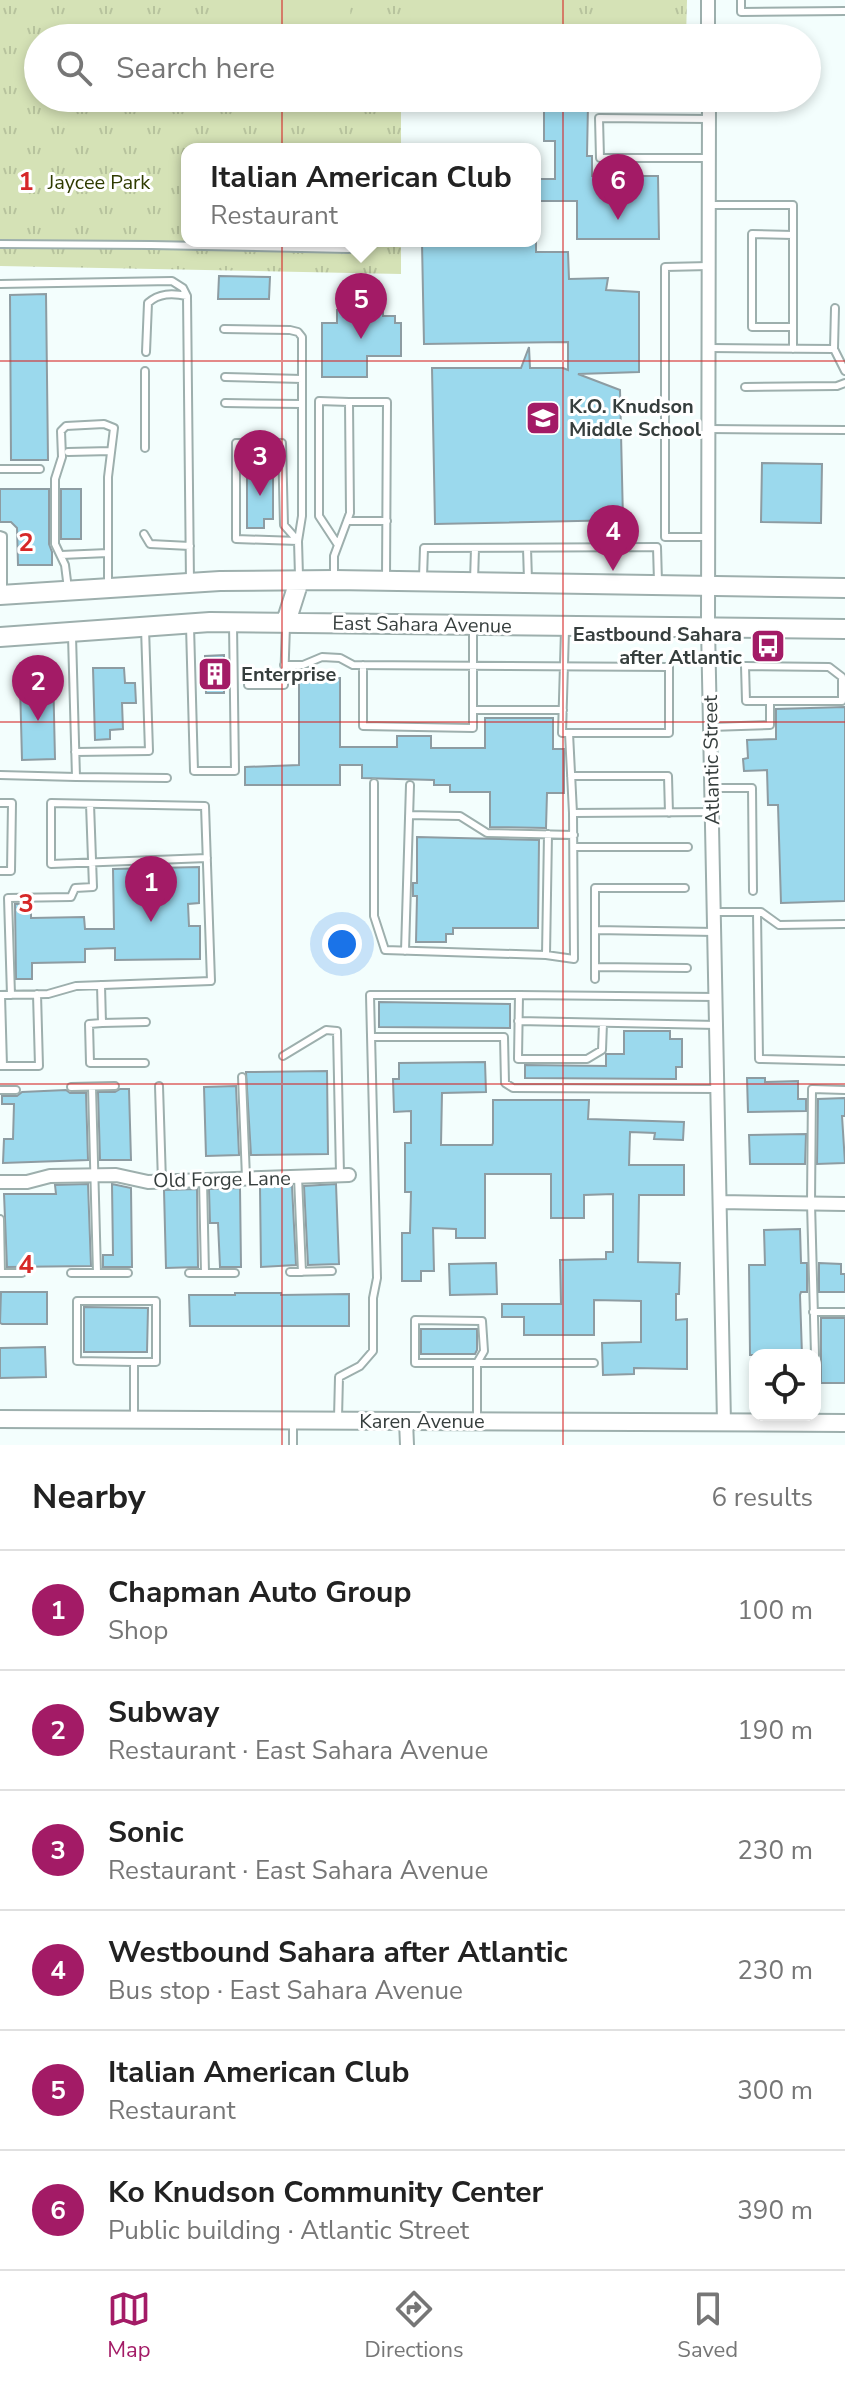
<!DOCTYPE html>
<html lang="en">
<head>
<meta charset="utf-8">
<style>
	body { margin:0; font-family:"Nunito Sans",sans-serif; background:#f6f6f6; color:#222 }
	.controls { position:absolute; right:24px; bottom:24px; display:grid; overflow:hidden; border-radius:16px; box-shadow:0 4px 12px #0003 }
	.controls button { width:72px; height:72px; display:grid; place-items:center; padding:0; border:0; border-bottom:2px solid #e0e0e0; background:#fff; color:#222; font:40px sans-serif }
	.you { position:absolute; left:342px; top:944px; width:28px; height:28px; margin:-20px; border:6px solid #fff; border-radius:50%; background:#1a73e8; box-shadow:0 0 0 12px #1a73e833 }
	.badge { display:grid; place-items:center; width:52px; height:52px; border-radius:50%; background:#a31b66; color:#fff; font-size:26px; font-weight:700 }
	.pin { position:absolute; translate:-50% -66px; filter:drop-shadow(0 2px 4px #0008) }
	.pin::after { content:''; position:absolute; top:42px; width:28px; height:24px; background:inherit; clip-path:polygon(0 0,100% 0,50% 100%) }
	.popup { position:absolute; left:181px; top:143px; width:360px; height:104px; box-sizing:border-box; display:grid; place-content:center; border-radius:16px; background:#fff; filter:drop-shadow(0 2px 6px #0005); font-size:26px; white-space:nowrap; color:#767676 }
	.popup b { font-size:30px; color:#222 }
	.popup::after { content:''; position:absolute; left:50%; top:100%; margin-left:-16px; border:16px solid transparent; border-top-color:#fff }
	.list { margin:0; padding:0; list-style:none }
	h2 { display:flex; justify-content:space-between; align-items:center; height:104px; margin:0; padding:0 32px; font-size:34px }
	h2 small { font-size:26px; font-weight:400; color:#767676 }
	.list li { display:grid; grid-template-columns:52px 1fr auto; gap:24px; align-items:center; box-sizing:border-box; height:120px; padding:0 32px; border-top:2px solid #e0e0e0 }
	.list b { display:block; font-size:30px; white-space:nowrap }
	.list p { margin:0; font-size:26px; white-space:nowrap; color:#767676 }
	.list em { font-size:26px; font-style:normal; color:#767676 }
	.icon { flex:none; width:44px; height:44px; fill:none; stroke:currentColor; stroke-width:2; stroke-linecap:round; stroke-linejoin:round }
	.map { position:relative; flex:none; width:845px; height:1445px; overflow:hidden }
	.search { position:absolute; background:#fff; box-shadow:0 4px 12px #0003; left:24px; right:24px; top:24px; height:88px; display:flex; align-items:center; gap:20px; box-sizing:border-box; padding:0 28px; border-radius:44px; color:#767676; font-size:30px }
	.sheet { height:824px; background:#fff }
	nav { display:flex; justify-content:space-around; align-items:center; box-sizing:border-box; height:112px; border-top:2px solid #e0e0e0; background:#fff; font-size:22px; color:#767676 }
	nav a { display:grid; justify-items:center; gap:4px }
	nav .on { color:#a31b66 }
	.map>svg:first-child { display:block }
</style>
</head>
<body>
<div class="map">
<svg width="845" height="1445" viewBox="0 0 845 1445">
	<defs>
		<pattern id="grass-tufts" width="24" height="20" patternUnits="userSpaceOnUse" patternTransform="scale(2)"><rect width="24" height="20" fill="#d5e2b6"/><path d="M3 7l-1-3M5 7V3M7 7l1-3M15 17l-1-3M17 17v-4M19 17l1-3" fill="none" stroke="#b7c39d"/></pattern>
	</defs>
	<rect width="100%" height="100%" fill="#f3fefd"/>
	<path fill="url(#grass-tufts)" d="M0 0H687L686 38H38V98L684 99H401V149H187V241H401V274L0 266Z"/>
	<path fill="#d5e2b6" d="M239 0H350L351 38H240Z
		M415 0H568L569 38H409L411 14Z
		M620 0H675V22L620 21Z
		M242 98H353V114L242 117Z"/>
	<path fill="#9bd9ed" stroke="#8d9ca2" stroke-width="2" d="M544 104H588L587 156H592V176H658L659 239H577V201H535V179H555V141H544Z
		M473 241H536V252H568L569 279 608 278 606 290 639 292V372L578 374 620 390 623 520 435 524 432 368H521L529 347 530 368H563L568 370V342L424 344 422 243Z
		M219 276 270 277 269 299H218Z
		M46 294 48 460H11L10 295Z
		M337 310H383V316H395V323H401V356H367V377H322V323H337Z
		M762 463 822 464 821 523 761 522Z
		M247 472H273V519H264V528H247Z
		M0 489H49V544L52 552V565H18L17 528 11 522H0Z
		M61 489H81V539H61Z
		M224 655V693H206L205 656Z
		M93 668H124L125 683H135L136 703H122L123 729 110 730V739L95 740Z
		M53 671 55 759 22 760 20 683H23V673Z
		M299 678H340V747H397V736H431V748H485V718H553V749H564V793H547L546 828 490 827V792H450V785H434V780L362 778V765H340V785H245V767L299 765Z
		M845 707V901L781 903 778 805H768L767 770 744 771 743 759 748 758 747 740 776 739V709Z
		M417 837 539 840 538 928H453V934H446V942H416L417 896H413V883H417Z
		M199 867V903L188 904 189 926H200V959L115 960V948L85 949V962L32 963V979H16L15 904H31V918L84 917 85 929H114L113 869Z
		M379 1002 510 1004V1028L379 1027Z
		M624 1031H670V1039H682V1067H676V1079L525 1078V1065L606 1066V1054H624Z
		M485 1062 486 1092 442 1093 441 1145H492L493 1143V1100H589L588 1119 684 1122 683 1140 654 1139 655 1133 630 1132 629 1165H684V1195H639L638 1262 680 1263 679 1294H676V1320L687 1319V1369L634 1368V1374L603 1375 602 1343 641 1342V1301L594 1300V1335H524V1317H502V1304H561L560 1260 606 1259V1252H613V1194L584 1195V1218H551V1174H485V1238H456V1229L433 1228 434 1271H421V1281H402V1233H410L411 1192H405V1143H411V1111L394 1112 393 1079H399V1063Z
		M327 1071 328 1154 251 1155 246 1072Z
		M747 1078H765V1082L798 1081V1099H806V1111L748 1112Z
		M236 1086 239 1155 206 1156 204 1087Z
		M120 1089H129L131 1160H100L98 1092H115Z
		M66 1090 70 1093H86L88 1160 3 1163 4 1139H13L14 1104H2V1096H17L22 1092Z
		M845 1098V1116H842L845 1163 817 1164 818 1099Z
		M806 1134 805 1164H750L749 1135Z
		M88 1184 91 1266 7 1267 4 1194H56L55 1185Z
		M112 1184 131 1188 132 1267H103V1255H113Z
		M336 1184 339 1264 308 1265 304 1186Z
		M292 1186 296 1265 261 1267 260 1187Z
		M240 1188 241 1267H220L218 1223H210L209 1189Z
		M197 1189 198 1267 166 1268 164 1190Z
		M800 1229 801 1263H807V1292H801L800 1295 802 1355H750L749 1265H765L764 1230Z
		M496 1263 497 1294 450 1295 449 1264Z
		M819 1263 841 1264V1274H845V1292H819Z
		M1 1292H47V1324H2L0 1323Z
		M235 1293H281V1295L349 1294V1326H190L189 1295H235Z
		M84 1307 148 1308 147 1352H84Z
		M821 1318H845V1383H821Z
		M421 1329H477V1350L475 1354H421Z
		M45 1347 46 1377 0 1378V1348Z"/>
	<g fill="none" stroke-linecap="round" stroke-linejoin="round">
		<g stroke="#9dafad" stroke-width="10">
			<path id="lane" d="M741 0V12L845 11
				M707 158H600L599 118 709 119
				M709 205H793V349
				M0 244 151 245 349 249
				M0 284 172 281 183 288 187 296 190 582
				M793 327H752V234L793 235
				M224 329 290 330 298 332 302 337V516L298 541 299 576
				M710 348 834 349 845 371
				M834 349 835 308
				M146 352 148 303C159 293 172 293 187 296
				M225 377 302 379
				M745 387 837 386 845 383
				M225 403 302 404
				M709 429 845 430
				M236 443H282L284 525 298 541 236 539Z
				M145 448V371
				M68 452 111 451
				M0 469H40
				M347 521H387
				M144 534 150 544 190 546
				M0 535 3 536V591
				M707 537H665V267L709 266
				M338 545 319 516V401L349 402
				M527 548 528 580
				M61 555 108 553
				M334 577V556L350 513 349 402H387L386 579
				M423 577 424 548 657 547 658 582
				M474 581 475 548
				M68 589 65 565 55 544V479L62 457 61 431 66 426 104 424 114 428 108 477V587
				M190 626 194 771H235L233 624
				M284 665H303L322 657 340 658 353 665 669 667V733H562C563 698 564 664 565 630
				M363 665V726L473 728V628
				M248 685H284L286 625
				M473 710H563
				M710 727 770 725V701H746L745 666 829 667 842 677V701H770
				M75 752 149 751 145 628
				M0 775 76 777 72 636
				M571 776H668L669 813
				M76 777 167 778
				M374 783V916L385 950 546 955 574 959 573 813 569 733
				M712 788H752L753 891
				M0 803H12L11 871H0
				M573 813 712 812
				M409 815 460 816 487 833 574 835
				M574 847H688
				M714 912H761L779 925 845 924
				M757 912 759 1059 845 1061
				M595 930V888H685
				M405 951 410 785
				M546 955 548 834
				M595 967 687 968
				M595 979V930L715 932
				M101 985 102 1023 89 1024 90 1063H145
				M0 995 48 994 76 986 211 981 205 806 51 803V864L207 858
				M1 995 3 1066
				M11 995 8 898 71 897 75 888 93 887 90 804
				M518 1021 717 1025
				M102 1023 146 1022
				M603 1023 602 1050 587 1059H518L519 995 716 997
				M371 1037H504L505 1083 513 1088 717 1089
				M283 1056 326 1030 337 1031 340 1174
				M0 1066H39L37 994
				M242 1077 246 1178
				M159 1086 162 1182
				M71 1087 115 1086
				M92 1087 97 1273
				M0 1090H16
				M298 1177 302 1272
				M203 1180 205 1273
				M0 1219 1 1273
				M290 1272 332 1271
				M0 1273H22
				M71 1273H128
				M189 1273H235
				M813 1312H845
				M815 1355 811 1203 812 1089 845 1090
				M134 1362 77 1361V1301H156V1362H134V1417
				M815 1364V1373
				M338 1418 339 1377 360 1366 373 1351V1298L377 1278 370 995H519
				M477 1418V1363L484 1351 482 1321 415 1320V1363H594
				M293 1422V1445"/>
		</g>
		<g stroke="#9dafad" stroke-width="16">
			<path id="street" d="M708 0V38
				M709 98 708 627 724 1423
				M0 1182H27L50 1176 116 1175 148 1182 349 1175
				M720 1202 845 1204
				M406 1421 407 1445"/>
		</g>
		<g stroke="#9dafad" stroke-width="20">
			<path id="secondary" d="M0 1419 845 1423"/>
		</g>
		<g stroke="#9dafad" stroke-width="22">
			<path id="primary" d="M0 595 220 581 334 580 845 588
				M286 622 299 581
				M0 637 210 622 845 629"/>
		</g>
		<use href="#lane" stroke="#fff" stroke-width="6"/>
		<use href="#street" stroke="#fff" stroke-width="12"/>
		<use href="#secondary" stroke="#fff" stroke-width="16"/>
		<use href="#primary" stroke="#fff" stroke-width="18"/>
	</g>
	<path fill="none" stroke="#d62828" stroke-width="2" stroke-opacity="0.55" d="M282 0V38M563 0V38M282 98V1445M563 98V1445M0 361H845M0 722H845M0 1084H845"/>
	<defs>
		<g id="school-square" transform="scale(1.8)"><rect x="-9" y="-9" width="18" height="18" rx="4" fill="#a31b66" stroke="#fff"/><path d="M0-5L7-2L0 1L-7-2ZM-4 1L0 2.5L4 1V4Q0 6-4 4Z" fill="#fff"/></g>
		<g id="bus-square" transform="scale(1.8)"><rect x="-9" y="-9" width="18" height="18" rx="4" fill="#a31b66" stroke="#fff"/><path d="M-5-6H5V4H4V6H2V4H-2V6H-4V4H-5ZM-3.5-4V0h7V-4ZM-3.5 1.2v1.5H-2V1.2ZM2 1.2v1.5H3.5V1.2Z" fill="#fff"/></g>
		<g id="building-square" transform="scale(1.8)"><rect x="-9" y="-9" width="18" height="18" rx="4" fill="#a31b66" stroke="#fff"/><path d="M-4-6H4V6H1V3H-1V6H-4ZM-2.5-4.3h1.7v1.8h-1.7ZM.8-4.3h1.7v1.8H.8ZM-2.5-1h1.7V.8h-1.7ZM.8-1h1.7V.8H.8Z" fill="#fff"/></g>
	</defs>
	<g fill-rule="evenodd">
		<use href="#school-square" x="543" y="418"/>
		<use href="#bus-square" x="768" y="646"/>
		<use href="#building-square" x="215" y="674"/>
	</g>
	<g text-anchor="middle" stroke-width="6" stroke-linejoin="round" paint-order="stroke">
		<g font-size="20" fill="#2f3b00" stroke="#fff">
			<text x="99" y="189">Jaycee Park</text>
		</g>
		<g font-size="20" font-weight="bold" fill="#363e3d" stroke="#fff" text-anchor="start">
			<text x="569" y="413">K.O. Knudson<tspan x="569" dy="23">Middle School</tspan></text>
			<text x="742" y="641" text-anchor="end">Eastbound Sahara<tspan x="742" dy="23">after Atlantic</tspan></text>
			<text x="241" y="681">Enterprise</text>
		</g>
		<g font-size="20" fill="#363e3d" stroke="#fff">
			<text transform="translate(422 624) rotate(1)" y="7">East Sahara Avenue</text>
			<text transform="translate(711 760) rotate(-91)" y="7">Atlantic Street</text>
			<text transform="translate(222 1179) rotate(-1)" y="7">Old Forge Lane</text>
			<text x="422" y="1428">Karen Avenue</text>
		</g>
	</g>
	<g font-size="26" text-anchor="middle" font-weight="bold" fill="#d62828" stroke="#fff" stroke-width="6" stroke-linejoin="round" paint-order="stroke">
		<text x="26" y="190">1</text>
		<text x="26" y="551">2</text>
		<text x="26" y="912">3</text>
		<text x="26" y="1273">4</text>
	</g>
</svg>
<div class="controls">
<button><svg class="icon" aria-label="locate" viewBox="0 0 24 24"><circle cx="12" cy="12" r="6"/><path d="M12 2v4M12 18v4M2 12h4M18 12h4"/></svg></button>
</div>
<div class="you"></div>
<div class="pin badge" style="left:151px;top:922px">1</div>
<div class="pin badge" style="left:38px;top:721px">2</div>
<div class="pin badge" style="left:260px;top:496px">3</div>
<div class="pin badge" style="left:613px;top:571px">4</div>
<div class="pin badge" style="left:361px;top:339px">5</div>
<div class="popup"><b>Italian American Club</b>Restaurant</div>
<div class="pin badge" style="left:618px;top:220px">6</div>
<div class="search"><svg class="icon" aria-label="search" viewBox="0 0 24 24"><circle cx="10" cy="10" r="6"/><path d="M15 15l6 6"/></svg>Search here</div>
</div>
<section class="sheet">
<h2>Nearby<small>6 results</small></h2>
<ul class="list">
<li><span class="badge">1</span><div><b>Chapman Auto Group</b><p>Shop</p></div><em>100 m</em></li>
<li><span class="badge">2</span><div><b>Subway</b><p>Restaurant · East Sahara Avenue</p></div><em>190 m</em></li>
<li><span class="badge">3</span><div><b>Sonic</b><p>Restaurant · East Sahara Avenue</p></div><em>230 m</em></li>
<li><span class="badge">4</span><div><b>Westbound Sahara after Atlantic</b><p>Bus stop · East Sahara Avenue</p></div><em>230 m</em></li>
<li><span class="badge">5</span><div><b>Italian American Club</b><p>Restaurant</p></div><em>300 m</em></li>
<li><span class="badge">6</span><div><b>Ko Knudson Community Center</b><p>Public building · Atlantic Street</p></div><em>390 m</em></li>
</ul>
</section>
<nav>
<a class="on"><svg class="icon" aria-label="map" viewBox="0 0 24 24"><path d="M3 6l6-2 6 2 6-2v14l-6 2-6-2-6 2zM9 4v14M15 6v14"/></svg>Map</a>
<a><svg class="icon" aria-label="directions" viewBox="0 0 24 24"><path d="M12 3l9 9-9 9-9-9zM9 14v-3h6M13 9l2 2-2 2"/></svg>Directions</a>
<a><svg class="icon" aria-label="saved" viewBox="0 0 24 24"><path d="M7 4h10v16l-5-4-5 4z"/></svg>Saved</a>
</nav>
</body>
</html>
